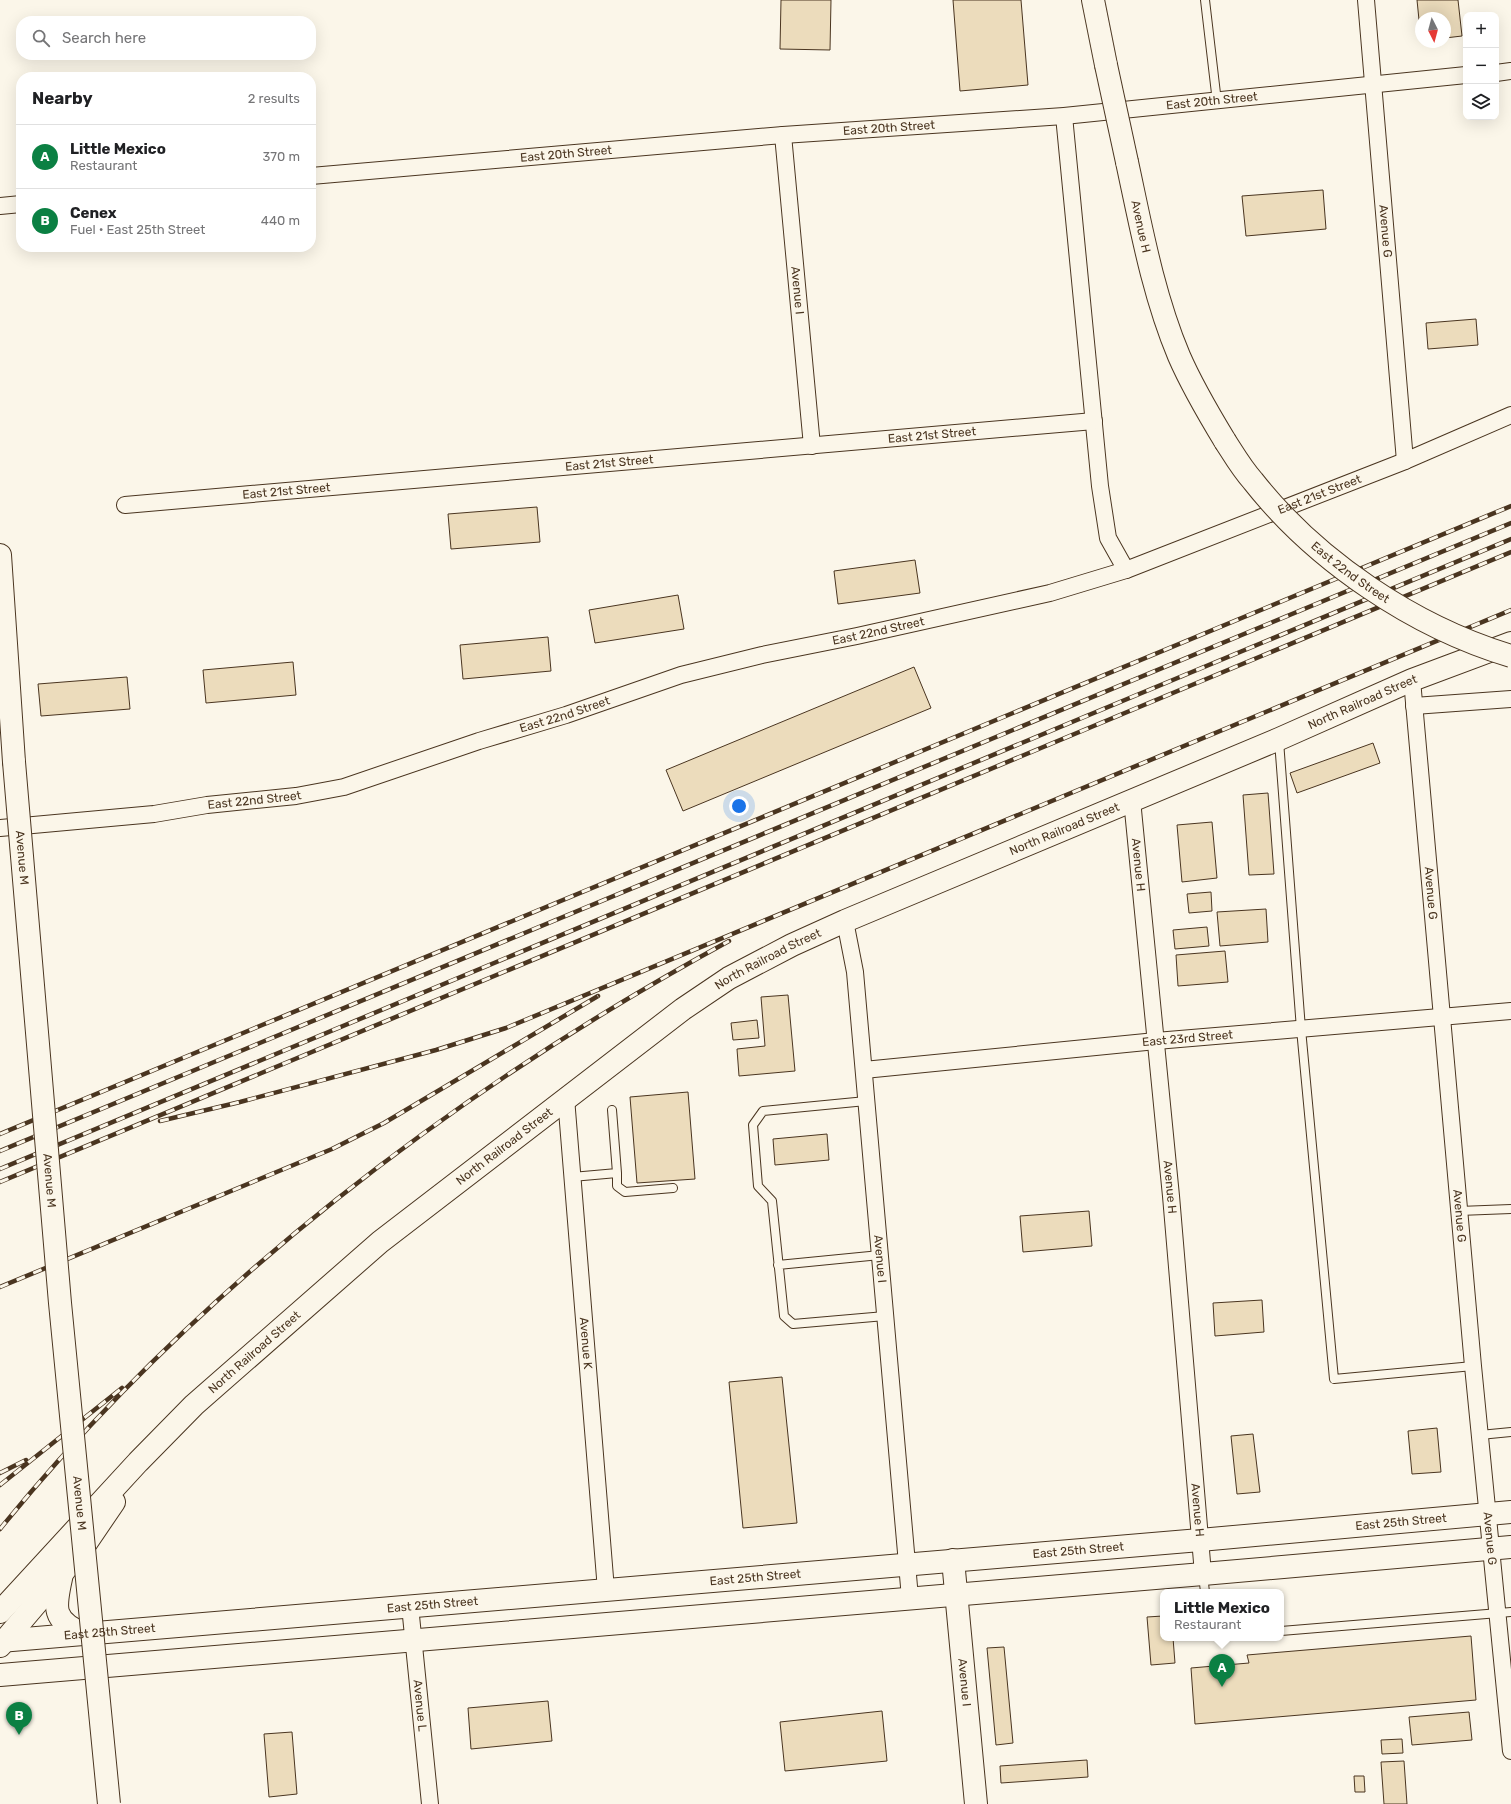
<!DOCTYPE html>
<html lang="en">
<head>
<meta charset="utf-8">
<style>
	body { margin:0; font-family:Rubik,sans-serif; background:#f2f2f2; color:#202124 }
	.controls { position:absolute; right:12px; top:12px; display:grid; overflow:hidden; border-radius:8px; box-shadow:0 4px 16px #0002 }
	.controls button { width:36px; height:36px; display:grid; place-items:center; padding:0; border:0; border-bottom:1px solid #e0e0e0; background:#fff; color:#202124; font:20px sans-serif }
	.compass { position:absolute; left:1415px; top:12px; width:36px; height:36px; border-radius:50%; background:#fff; box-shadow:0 4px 16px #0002; rotate:174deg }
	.you { position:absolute; left:739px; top:806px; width:14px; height:14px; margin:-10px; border:3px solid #fff; border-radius:50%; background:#1a73e8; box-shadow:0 0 0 6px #1a73e833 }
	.badge { display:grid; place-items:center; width:26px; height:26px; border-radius:50%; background:#0b8043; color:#fff; font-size:13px; font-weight:700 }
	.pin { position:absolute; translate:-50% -33px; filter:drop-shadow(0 1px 2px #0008) }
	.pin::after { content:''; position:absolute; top:21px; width:14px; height:12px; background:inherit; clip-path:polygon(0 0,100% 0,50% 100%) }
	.popup { position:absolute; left:1160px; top:1589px; width:124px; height:52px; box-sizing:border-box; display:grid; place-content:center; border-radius:8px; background:#fff; filter:drop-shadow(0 1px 3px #0005); font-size:13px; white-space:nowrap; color:#757577 }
	.popup b { font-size:15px; color:#202124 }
	.popup::after { content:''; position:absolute; left:50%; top:100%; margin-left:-8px; border:8px solid transparent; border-top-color:#fff }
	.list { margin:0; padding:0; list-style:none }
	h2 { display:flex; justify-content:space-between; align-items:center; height:52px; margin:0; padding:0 16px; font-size:17px }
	h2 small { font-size:13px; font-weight:400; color:#757577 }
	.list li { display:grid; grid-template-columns:26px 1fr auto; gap:12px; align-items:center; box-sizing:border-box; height:64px; padding:0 16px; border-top:1px solid #e0e0e0 }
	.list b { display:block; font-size:15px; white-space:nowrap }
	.list p { margin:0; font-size:13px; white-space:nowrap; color:#757577 }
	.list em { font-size:13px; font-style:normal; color:#757577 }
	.icon { flex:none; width:22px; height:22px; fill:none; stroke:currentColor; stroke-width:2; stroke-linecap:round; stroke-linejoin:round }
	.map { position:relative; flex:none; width:1511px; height:1804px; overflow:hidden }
	.search { position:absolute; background:#fff; box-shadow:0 4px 16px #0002; left:16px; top:16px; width:300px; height:44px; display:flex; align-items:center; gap:10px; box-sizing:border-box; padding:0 14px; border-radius:16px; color:#757577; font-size:15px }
	.panel { position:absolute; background:#fff; box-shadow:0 4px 16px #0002; left:16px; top:72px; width:300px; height:180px; border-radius:16px }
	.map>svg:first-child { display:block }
</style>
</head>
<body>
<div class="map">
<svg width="1511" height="1804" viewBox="0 0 1511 1804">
	<rect width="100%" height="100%" fill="#fbf6e9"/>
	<path fill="#ecdcbc" stroke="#4a3520" d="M781 0H831L830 50 780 49Z
		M953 0H1021L1028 85 960 91Z
		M1417 0H1458L1462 36 1445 38V18H1421V40Z
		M1323 190 1326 229 1246 236 1242 196Z
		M1476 319 1478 345 1428 349 1426 323Z
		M537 507 540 542 451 549 448 514Z
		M915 560 920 593 838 604 834 571Z
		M678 595 684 629 595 643 589 610Z
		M548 637 551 671 463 679 460 645Z
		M293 662 296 695 206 703 203 670Z
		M914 667 931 708 683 811 666 770Z
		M127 677 130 709 41 716 38 684Z
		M1373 743 1380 763 1297 793 1290 773Z
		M1268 793 1274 874 1249 875 1243 795Z
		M1212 822 1217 878 1182 882 1177 825Z
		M1211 892 1212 911 1189 913 1187 894Z
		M1266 909 1268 942 1220 946 1217 912Z
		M1207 927 1209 946 1175 949 1173 930Z
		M1225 951 1228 982 1178 986 1176 955Z
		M788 995 795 1071 739 1076 737 1049 765 1046 761 997Z
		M757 1020 759 1038 733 1040 731 1023Z
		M688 1092 695 1179 637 1183 630 1097Z
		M827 1134 829 1160 775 1165 773 1139Z
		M1089 1211 1092 1246 1023 1252 1020 1216Z
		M1262 1300 1264 1332 1215 1336 1213 1303Z
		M782 1377 797 1523 743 1528 729 1382Z
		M1437 1428 1441 1472 1412 1474 1408 1431Z
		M1253 1434 1260 1492 1237 1494 1231 1436Z
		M1163 1616V1638H1173L1175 1663 1151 1665 1147 1617Z
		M1471 1636 1476 1700 1195 1724 1191 1668 1249 1663 1247 1655Z
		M1004 1647 1013 1743 996 1745 987 1648Z
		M548 1701 552 1741 471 1749 468 1708Z
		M882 1711 887 1761 785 1771 780 1722Z
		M1469 1712 1472 1740 1412 1745 1409 1717Z
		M292 1732 297 1794 269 1797 264 1734Z
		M1402 1739 1403 1753 1382 1754 1381 1740Z
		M1087 1760 1088 1777 1001 1783 1000 1766Z
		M1404 1761 1407 1804H1384L1381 1762Z
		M1354 1776H1364L1365 1792H1355Z"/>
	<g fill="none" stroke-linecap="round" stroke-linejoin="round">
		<g stroke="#4a3520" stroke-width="10">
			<path id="lane" d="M1205 0 1217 102
				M1279 741 1301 1029 1334 1379 1473 1366
				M866 1101 763 1111 753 1125 758 1186 772 1201 784 1316 793 1324 885 1316
				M617 1173V1186L625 1192 673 1188
				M572 1177 617 1173 612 1110
				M1459 1211 1511 1209
				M778 1265 880 1255
				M1480 1435 1511 1432
				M1203 1575 1205 1592
				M1281 1631 1511 1612"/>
		</g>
		<g stroke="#4a3520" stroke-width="18">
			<g id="street">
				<path id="s1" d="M1366 0 1405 461"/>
				<path d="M1496 73 1511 71"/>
				<path d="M1064 116 1100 486 1108 538 1126 570"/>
				<path id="s2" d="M783 135 812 446"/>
				<path id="s3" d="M311 176 783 135 1064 116 1466 75"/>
				<path d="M0 206 21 204"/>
				<path id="s4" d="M125 505 1094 421"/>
				<path id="s5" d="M1412 680 1473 1366 1511 1751"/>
				<path d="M1414 706 1511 699"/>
				<path id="s6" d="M1132 800 1171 1196 1203 1574"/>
				<path id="s7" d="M0 828 154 814 207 805 296 796 344 787 479 741 566 715 681 675 762 655 857 636 1050 593 1126 570 1405 461 1511 415"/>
				<path id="s8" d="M845 921 855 972 910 1598"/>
				<path id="s9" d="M864 1070 1156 1041 1511 1011"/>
				<path id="s10" d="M566 1098 606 1590"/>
				<path id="s11" d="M410 1606 430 1804"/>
			</g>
		</g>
		<g stroke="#4a3520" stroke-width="24">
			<g id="secondary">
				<path d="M1093 0 1106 65"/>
				<path id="s12" d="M1127 162C1141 227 1153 294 1179 356 1192 386 1208 413 1225 441"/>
				<path d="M0 555 14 762"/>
				<path id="s13" d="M953 1560 976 1804"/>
				<path id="s14" d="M0 1612 138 1462 194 1405 380 1242 683 1009 729 978 792 945 845 921 1279 739 1412 680 1511 643"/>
				<path d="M0 1646 80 1552 114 1502"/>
			</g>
		</g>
		<g stroke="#4a3520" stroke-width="24">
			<g id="primary">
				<path d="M62 1574C55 1606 50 1620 84 1634"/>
				<path id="s15" d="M0 1641 1200 1540 1511 1512"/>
				<path d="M0 1675 1203 1574 1511 1547"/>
			</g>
		</g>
		<use href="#lane" stroke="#fbf6e9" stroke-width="8"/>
		<use href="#street" stroke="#fbf6e9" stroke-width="16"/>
		<use href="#secondary" stroke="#fbf6e9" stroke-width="22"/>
		<use href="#primary" stroke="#fbf6e9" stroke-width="22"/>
		<g stroke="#4a3520" stroke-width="4.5">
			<path id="rail" d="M160 1121 240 1102 436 1050 506 1028 1511 610
				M0 1134 1511 506
				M0 1151 1511 523
				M0 1169 1511 539
				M0 1182 1511 552
				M0 1287 332 1149 384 1123 598 996
				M0 1473 26 1460
				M0 1485 122 1388
				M0 1529C199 1285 454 1091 729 941"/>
		</g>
		<use href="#rail" stroke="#fbf6e9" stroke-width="3" stroke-dasharray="9" stroke-linecap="butt"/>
		<g stroke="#4a3520" stroke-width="24" stroke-linecap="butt">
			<g id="secondary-bridge">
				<path d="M1106 65 1127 162"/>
				<path id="s16" d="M1225 441C1234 455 1242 469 1253 481 1316 561 1414 627 1511 656"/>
				<path id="s17" d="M14 762 60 1303 109 1804"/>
			</g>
		</g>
		<use href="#secondary-bridge" stroke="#fbf6e9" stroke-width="22"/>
	</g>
	<g text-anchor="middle" stroke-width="3" stroke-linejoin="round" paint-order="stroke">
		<g font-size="12" fill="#4a3520" stroke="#fbf6e9">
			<text dy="4" stroke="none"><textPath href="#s3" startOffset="904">East 20th Street</textPath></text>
			<text dy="4" stroke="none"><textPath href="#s3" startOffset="580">East 20th Street</textPath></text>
			<text dy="4" stroke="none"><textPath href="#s3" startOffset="256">East 20th Street</textPath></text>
			<text dy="4" stroke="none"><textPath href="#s12" startOffset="66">Avenue H</textPath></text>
			<text dy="4" stroke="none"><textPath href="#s1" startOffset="232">Avenue G</textPath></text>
			<text dy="4" stroke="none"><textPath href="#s2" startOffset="156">Avenue I</textPath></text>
			<text dy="4" stroke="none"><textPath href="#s4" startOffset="810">East 21st Street</textPath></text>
			<text dy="4" stroke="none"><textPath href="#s4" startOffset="486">East 21st Street</textPath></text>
			<text dy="4" stroke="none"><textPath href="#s4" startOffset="162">East 21st Street</textPath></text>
			<text dy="4" stroke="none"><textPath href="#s7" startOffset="1367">East 21st Street</textPath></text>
			<text dy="4" stroke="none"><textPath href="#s16" startOffset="183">East 22nd Street</textPath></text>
			<text dy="4" stroke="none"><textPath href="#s7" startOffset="904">East 22nd Street</textPath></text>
			<text dy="4" stroke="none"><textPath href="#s14" startOffset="1660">North Railroad Street</textPath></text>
			<text dy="4" stroke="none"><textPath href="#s7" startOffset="579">East 22nd Street</textPath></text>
			<text dy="4" stroke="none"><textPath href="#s7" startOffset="256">East 22nd Street</textPath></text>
			<text dy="4" stroke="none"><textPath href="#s14" startOffset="1336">North Railroad Street</textPath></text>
			<text dy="4" stroke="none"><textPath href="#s17" startOffset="96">Avenue M</textPath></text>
			<text dy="4" stroke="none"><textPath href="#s6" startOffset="65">Avenue H</textPath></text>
			<text dy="4" stroke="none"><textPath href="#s5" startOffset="214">Avenue G</textPath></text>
			<text dy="4" stroke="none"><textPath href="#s14" startOffset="1012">North Railroad Street</textPath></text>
			<text dy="4" stroke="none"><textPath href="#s9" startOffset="325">East 23rd Street</textPath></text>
			<text dy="4" stroke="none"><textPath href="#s14" startOffset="688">North Railroad Street</textPath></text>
			<text dy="4" stroke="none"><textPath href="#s17" startOffset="420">Avenue M</textPath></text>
			<text dy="4" stroke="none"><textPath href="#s6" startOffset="389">Avenue H</textPath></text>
			<text dy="4" stroke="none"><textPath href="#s5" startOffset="538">Avenue G</textPath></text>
			<text dy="4" stroke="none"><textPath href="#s8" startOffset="340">Avenue I</textPath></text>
			<text dy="4" stroke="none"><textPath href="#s10" startOffset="246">Avenue K</textPath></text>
			<text dy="4" stroke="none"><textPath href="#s14" startOffset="364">North Railroad Street</textPath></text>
			<text dy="4" stroke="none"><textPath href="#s17" startOffset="744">Avenue M</textPath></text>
			<text dy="4" stroke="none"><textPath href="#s6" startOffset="713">Avenue H</textPath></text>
			<text dy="4" stroke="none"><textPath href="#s15" startOffset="1406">East 25th Street</textPath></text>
			<text dy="4" stroke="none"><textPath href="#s5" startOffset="862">Avenue G</textPath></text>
			<text dy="4" stroke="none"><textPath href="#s15" startOffset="1082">East 25th Street</textPath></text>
			<text dy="4" stroke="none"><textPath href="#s15" startOffset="758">East 25th Street</textPath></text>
			<text dy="4" stroke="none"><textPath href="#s15" startOffset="434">East 25th Street</textPath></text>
			<text dy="4" stroke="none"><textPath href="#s15" startOffset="110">East 25th Street</textPath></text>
			<text dy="4" stroke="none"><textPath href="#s13" startOffset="123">Avenue I</textPath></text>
			<text dy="4" stroke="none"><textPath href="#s11" startOffset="100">Avenue L</textPath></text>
		</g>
	</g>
</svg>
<div class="controls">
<button>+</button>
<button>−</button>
<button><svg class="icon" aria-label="layers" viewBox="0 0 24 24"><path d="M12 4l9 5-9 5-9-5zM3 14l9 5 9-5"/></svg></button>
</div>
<svg class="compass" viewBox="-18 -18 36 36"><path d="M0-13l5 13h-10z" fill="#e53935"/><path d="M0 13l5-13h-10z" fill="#757577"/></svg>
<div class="you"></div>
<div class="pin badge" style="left:1222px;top:1687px">A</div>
<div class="popup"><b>Little Mexico</b>Restaurant</div>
<div class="pin badge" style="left:19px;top:1735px">B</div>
<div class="search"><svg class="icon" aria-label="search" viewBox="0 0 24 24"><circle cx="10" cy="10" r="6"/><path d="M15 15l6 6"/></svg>Search here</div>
<section class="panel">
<h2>Nearby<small>2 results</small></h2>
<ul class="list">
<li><span class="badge">A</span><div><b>Little Mexico</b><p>Restaurant</p></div><em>370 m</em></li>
<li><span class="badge">B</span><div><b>Cenex</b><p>Fuel · East 25th Street</p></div><em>440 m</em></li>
</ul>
</section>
</div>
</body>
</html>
